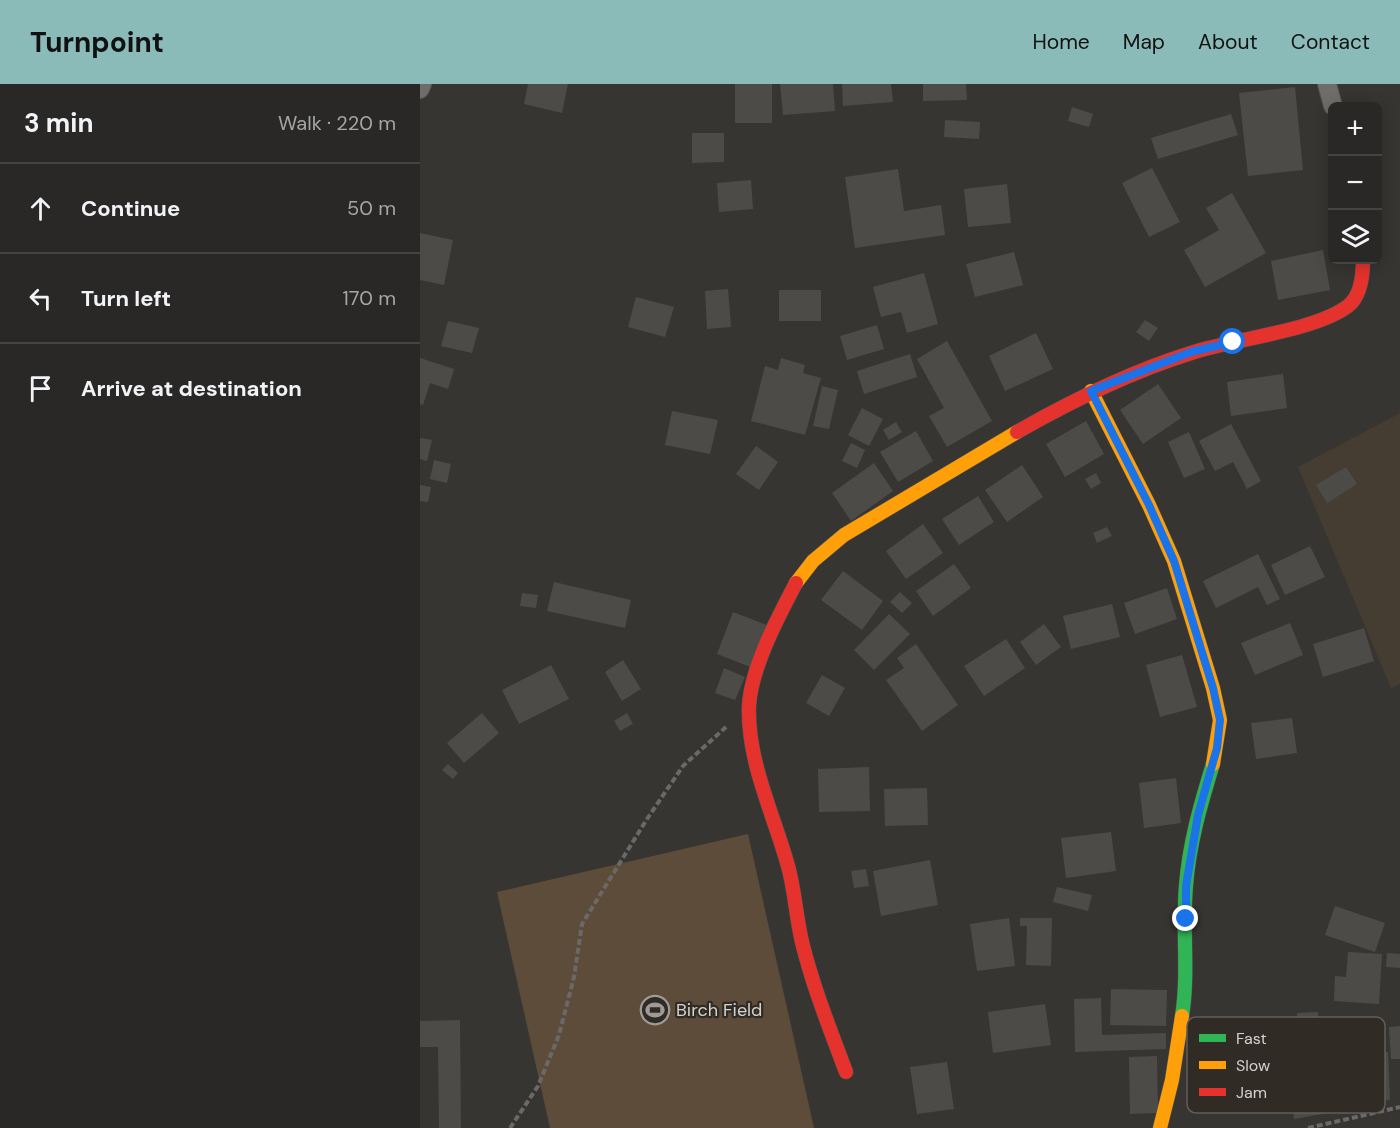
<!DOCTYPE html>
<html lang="en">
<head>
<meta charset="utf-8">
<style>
	body { margin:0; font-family:"DM Sans",sans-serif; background:#353432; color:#f1f3f6 }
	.controls { position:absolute; right:18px; top:18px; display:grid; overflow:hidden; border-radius:9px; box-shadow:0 3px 15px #0003 }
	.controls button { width:54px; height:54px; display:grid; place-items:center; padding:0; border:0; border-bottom:2px solid #454443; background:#292826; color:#f1f3f6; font:30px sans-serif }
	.stop { position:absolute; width:18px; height:18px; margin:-14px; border:4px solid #1a73e8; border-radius:50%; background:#fff }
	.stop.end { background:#1a73e8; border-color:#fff; box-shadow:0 2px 6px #0008 }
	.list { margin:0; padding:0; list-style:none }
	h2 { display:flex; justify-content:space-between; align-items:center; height:78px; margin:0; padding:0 24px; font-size:26px }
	h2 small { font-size:20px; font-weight:400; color:#a5a6a7 }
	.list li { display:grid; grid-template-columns:39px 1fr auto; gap:18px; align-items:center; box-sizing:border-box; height:90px; padding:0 24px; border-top:2px solid #454443 }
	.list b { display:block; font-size:22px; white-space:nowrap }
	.list em { font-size:20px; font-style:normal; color:#a5a6a7 }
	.icon { flex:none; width:33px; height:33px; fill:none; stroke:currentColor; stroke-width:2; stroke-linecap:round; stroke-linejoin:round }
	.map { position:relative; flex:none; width:980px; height:1044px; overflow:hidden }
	header { display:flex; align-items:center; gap:36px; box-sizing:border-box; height:84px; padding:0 30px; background:#8bbbb9; color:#111 }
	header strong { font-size:28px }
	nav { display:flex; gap:33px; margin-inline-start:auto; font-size:21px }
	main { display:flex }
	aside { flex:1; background:#292826 }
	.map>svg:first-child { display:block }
</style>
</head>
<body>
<header>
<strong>Turnpoint</strong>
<nav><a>Home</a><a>Map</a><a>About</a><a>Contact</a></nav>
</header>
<main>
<aside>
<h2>3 min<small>Walk · 220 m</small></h2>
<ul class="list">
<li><svg class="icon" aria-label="ahead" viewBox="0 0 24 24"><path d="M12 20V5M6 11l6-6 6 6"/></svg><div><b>Continue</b></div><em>50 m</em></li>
<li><svg class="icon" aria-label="left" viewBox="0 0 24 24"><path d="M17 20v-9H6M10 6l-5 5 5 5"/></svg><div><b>Turn left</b></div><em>170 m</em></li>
<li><svg class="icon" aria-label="arrive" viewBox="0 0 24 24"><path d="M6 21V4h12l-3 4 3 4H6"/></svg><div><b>Arrive at destination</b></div></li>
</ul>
</aside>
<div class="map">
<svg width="980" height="1044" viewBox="0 0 980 1044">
	<rect width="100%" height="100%" fill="#373532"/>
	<path fill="#453c32" d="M980 329V600L971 604 878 383Z"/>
	<path fill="#5d4c3a" d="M328 750 394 1044H130L77 808Z"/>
	<path fill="#4d4b48" d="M108 0H148L142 29 104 20Z
		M315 0H352V39H315Z
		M360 0H413L415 27 363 31Z
		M422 0H471L473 18 423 22Z
		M503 0H546L547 16 503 17Z
		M875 3 883 86 828 92 819 9Z
		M652 23 673 30 669 43 648 37Z
		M811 30 818 51 738 75 731 54Z
		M525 36 560 38 559 55 524 53Z
		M272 49H304V78L272 79Z
		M732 84 760 138 729 153 702 99Z
		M478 85 484 127 521 121 525 151 435 164 425 93Z
		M331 96 333 125 299 128 297 99Z
		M587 100 591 139 548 143 544 105Z
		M812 109 846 169 785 203 764 166 799 146 786 124Z
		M0 149 33 156 24 201 0 196Z
		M903 166 910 206 858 216 851 177Z
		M594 168 603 201 555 213 546 180Z
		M504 189 518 240 487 249 481 228 461 233 453 203Z
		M308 205 311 243 287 245 285 207Z
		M359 206H401V237H359Z
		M216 213 254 223 245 253 208 243Z
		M725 236 738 244 729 257 716 248Z
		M28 237 59 244 52 269 21 262Z
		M457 241 464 265 427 276 420 252Z
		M616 249 633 285 585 307 569 272Z
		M527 257 572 337 527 363 509 332 524 324 497 275Z
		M490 270 497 293 444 310 437 287Z
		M0 274 34 285 28 305 10 299 3 321 0 320Z
		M361 274 385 281 383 289 401 294 385 351 331 337 345 282 358 286Z
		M863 290 867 324 811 332 807 298Z
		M738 300 761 334 723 360 700 326Z
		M402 302 418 306 409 345 393 342Z
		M442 324 463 335 449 362 428 351Z
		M252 327 298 336 290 370 245 361Z
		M666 337 684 370 645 393 626 360Z
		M476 338 482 348 469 356 463 346Z
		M811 340 841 397 827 405 813 378 795 387 779 357Z
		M496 347 513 377 478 398 460 368Z
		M769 348 785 385 764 394 748 358Z
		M0 354 12 356 7 377 0 375Z
		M431 359 445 366 437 384 422 377Z
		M336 362 358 378 339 406 316 390Z
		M14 376 31 380 27 399 10 395Z
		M454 379 473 407 431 437 412 409Z
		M602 381 623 413 587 438 565 406Z
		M926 383 937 400 907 419 896 401Z
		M676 389 681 399 671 405 665 395Z
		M0 401 11 403 8 418 0 417Z
		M558 412 574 438 539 461 522 435Z
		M503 440 523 469 486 495 466 467Z
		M687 443 692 452 677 459 673 449Z
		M890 462 905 493 865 511 851 481Z
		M838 470 860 515 847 521 838 503 796 524 783 497Z
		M534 480 551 504 513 532 496 507Z
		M423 487 463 517 442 546 401 516Z
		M134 498 211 516 205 544 127 527Z
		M747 504 757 535 715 550 704 519Z
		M480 508 492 519 482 529 470 518Z
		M102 509 118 511 116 524 100 522Z
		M692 520 700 553 651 565 643 532Z
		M313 528 349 542 333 584 297 570Z
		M469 530 490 550 454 586 434 566Z
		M870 539 883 571 835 591 821 559Z
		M624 540 641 563 616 581 600 558Z
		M944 544 954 577 903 593 893 560Z
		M586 555 605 584 564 612 544 582Z
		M496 560 538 621 502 647 466 596 484 584 477 574Z
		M762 571 777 623 740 633 726 581Z
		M203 576 221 605 202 617 185 588Z
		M131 581 149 615 99 640 82 606Z
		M304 584 325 593 315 616 295 609Z
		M402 591 425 604 409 632 386 619Z
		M62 629 79 649 44 679 27 659Z
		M207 629 213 640 200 647 194 637Z
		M872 634 877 669 836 675 831 639Z
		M28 680 38 689 33 695 22 686Z
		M449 683 450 727 399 728 398 685Z
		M756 694 761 739 724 744 719 699Z
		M507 704 508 741 465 742 464 705Z
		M691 748 696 787 646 794 641 754Z
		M510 776 518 821 461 832 453 787Z
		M446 785 449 802 434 804 431 787Z
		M637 803 672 811 668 827 633 818Z
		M915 822 965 839 955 868 905 851Z
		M589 834 595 882 557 887 550 840Z
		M600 834H632L631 882 606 881 607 842H600Z
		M928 868 962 870 959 920 914 917 915 892 926 893Z
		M967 869 980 870V884L966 883Z
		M691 905 747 906 746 942 690 941Z
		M681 914 682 951 746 949V965L655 968 654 915Z
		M625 920 631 961 573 969 568 928Z
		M898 928 900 980H879L877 929Z
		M40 936 41 1044H19L18 963H0V937Z
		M980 942V975H971L969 943Z
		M968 968 970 1016 924 1019 922 971Z
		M737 972 738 1029 710 1030 709 973Z
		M527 978 534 1025 497 1030 490 983Z
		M901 990 908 1029 874 1035 868 996Z"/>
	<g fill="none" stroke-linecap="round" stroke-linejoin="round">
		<g stroke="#52514e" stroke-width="20">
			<path id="street" d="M907 0 913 22
				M0 5 2 0"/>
		</g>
		<g stroke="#52514e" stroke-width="15">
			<path id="fast" d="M762 932C769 889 762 845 766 802 769 760 781 719 793 680"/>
		</g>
		<g stroke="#52514e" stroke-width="15">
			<path id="slow" d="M671 307 729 421 754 477 793 604 800 636 793 680
				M376 499 393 477 424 451 597 348
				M740 1044 752 996 762 932"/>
		</g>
		<g stroke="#52514e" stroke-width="15">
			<path id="jam" d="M597 348C653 316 710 288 771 269 813 255 895 247 928 222 941 212 943 191 943 176
				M376 499C358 533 331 584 329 622 327 677 354 731 368 782 375 807 376 833 382 858 393 903 410 945 426 988"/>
		</g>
		<path stroke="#6b6967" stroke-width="4" stroke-dasharray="6 3" stroke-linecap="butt" d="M90 1044 118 1002 139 951 154 893 162 840 227 735 263 682 306 643
			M888 1044 980 1023"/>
		<use href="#street" stroke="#6f6d6a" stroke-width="18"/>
		<use href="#fast" stroke="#30b455" stroke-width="14"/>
		<use href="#slow" stroke="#ff9f0a" stroke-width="14"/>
		<use href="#jam" stroke="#e5322d" stroke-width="14"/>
	</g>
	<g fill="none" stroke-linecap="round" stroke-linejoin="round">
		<path stroke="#1a73e8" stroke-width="8" d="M766 835V802L778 731 797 664 800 636 793 604 754 477 729 421 671 307 771 268 813 258"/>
	</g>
	<defs>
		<g id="stadium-ring" transform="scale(1.5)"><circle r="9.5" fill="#302b25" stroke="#9e9b97" stroke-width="1.5"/><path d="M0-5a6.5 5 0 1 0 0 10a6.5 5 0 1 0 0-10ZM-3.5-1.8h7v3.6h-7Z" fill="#9e9b97"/></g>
	</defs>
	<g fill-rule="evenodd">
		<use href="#stadium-ring" x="235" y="926"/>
	</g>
	<g text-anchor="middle" stroke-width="4.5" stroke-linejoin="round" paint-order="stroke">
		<g font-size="18" fill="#d5d2ce" stroke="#302b25" text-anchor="start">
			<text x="256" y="932">Birch Field</text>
		</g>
	</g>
	<rect x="767" y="933" width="198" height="96" rx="9" fill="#302b25" stroke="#625d58" stroke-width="1.5"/>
	<rect x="779" y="950" width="27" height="8" fill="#30b455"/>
	<rect x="779" y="977" width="27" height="8" fill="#ff9f0a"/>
	<rect x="779" y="1004" width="27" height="8" fill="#e5322d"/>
	<g font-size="16" fill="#d5d2ce">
		<text x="816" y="960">Fast</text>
		<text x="816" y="987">Slow</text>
		<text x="816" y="1014">Jam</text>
	</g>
</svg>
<div class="controls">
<button>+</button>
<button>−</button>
<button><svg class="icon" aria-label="layers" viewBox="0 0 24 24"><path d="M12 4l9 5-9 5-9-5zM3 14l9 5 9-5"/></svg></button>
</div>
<div class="stop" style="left:813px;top:258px"></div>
<div class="stop end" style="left:766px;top:835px"></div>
</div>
</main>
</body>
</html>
